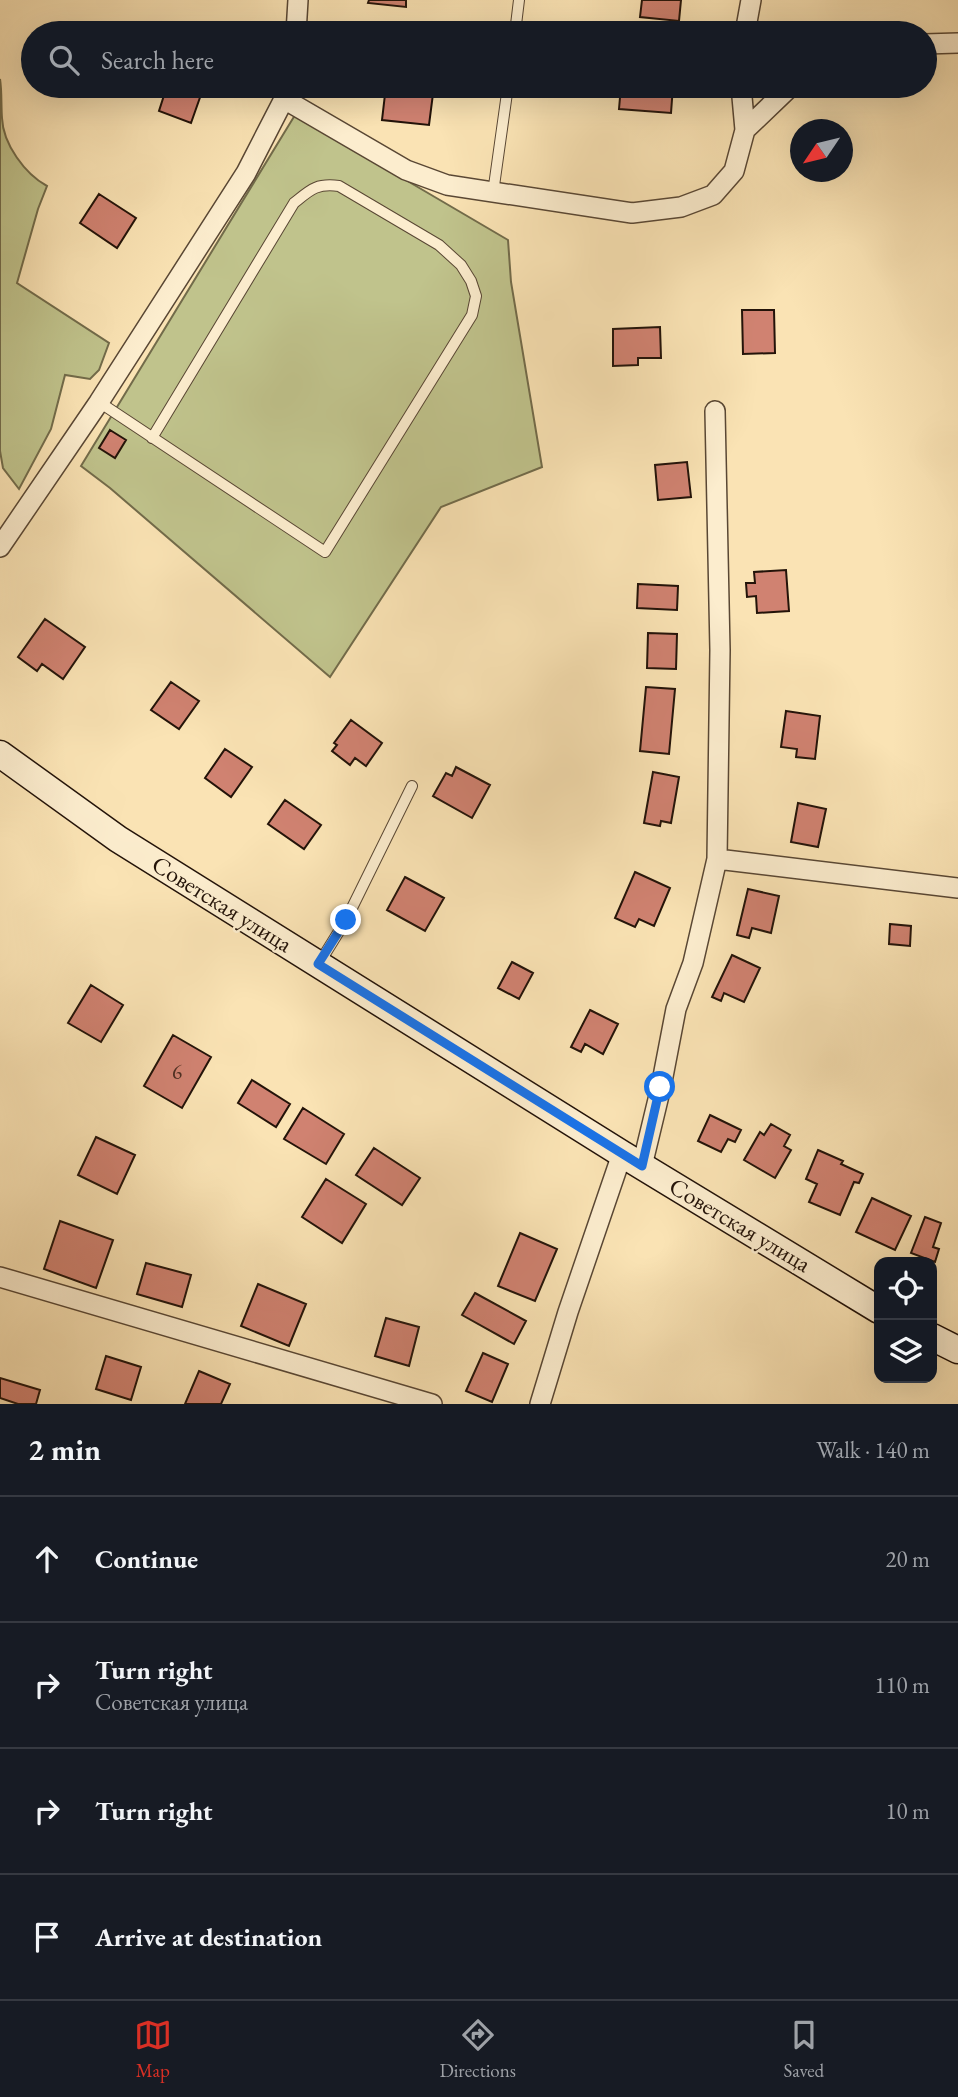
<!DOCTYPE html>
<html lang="en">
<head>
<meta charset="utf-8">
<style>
	body { margin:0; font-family:"EB Garamond",serif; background:#20242c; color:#f1f3f6 }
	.controls { position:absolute; right:21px; bottom:21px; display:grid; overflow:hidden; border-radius:14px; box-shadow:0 7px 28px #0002 }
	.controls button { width:63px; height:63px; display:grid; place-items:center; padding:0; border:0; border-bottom:2px solid #363941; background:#171b24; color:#f1f3f6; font:35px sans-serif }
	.compass { position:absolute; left:790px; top:119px; width:63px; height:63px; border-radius:50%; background:#171b24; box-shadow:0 7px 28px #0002; rotate:235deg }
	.stop { position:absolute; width:21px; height:21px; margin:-16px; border:5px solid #1a73e8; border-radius:50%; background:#fff }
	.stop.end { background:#1a73e8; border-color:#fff; box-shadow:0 2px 7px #0008 }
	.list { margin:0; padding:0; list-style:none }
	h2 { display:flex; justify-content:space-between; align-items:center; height:91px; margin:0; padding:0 28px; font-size:30px }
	h2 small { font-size:23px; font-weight:400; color:#9ea1a6 }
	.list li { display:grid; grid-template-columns:46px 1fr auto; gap:21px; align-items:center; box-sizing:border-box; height:126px; padding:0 28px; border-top:2px solid #363941 }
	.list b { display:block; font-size:26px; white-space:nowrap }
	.list p { margin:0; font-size:23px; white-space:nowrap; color:#9ea1a6 }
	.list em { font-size:23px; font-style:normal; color:#9ea1a6 }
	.icon { flex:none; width:38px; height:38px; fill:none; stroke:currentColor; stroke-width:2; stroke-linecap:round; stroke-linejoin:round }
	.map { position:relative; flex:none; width:958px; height:1404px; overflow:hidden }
	.search { position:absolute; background:#171b24; box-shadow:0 7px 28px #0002; left:21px; right:21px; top:21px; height:77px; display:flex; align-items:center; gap:18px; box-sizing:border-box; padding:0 24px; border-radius:38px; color:#9ea1a6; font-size:26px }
	.sheet { height:595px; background:#171b24 }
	nav { display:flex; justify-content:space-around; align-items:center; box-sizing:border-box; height:98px; border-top:2px solid #363941; background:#171b24; font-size:19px; color:#9ea1a6 }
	nav a { display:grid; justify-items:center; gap:4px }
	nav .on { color:#d93025 }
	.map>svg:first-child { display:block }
</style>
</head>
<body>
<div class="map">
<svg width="958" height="1404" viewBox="0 0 958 1404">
	<rect width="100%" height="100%" fill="#fae3b4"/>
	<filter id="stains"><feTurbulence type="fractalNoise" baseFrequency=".00286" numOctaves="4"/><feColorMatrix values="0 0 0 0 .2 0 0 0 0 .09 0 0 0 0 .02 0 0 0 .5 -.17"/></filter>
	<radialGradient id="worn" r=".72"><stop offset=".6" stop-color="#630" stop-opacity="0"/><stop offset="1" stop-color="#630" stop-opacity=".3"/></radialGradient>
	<path fill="#c0c38c" stroke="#726b4a" stroke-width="2" d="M0 79C2 92 1 105 2 118 3 144 25 174 47 186L38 209 17 283 109 343 99 370 90 379 65 375 51 429 19 489 3 468 0 451Z
		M295 115 508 240 511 282 542 467 441 507 330 677 110 488 81 466Z"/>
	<path fill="#d08271" stroke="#231309" stroke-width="2" d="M369 0H406V7L368 3Z
		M642 0H681L679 21 640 17Z
		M167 86H204L191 123 159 111Z
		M386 86H434L429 125 382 120Z
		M621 86H673L671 113 619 109Z
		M99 194 136 218 117 248 80 223Z
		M742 310H774L775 353 743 354Z
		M660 327 661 358H638V365L613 366V329Z
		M110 430 126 440 115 458 99 448Z
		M687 462 691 497 658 500 655 465Z
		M786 570 789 611 757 613 756 596 747 597 746 583H755L754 572Z
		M638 584 678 586 677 610 637 608Z
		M45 619 85 647 63 679 42 664 37 671 18 657Z
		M648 633 677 634 676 669 647 668Z
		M171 682 199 701 179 729 151 710Z
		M646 687 675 689 669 754 640 751Z
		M786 711 820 716 815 759 796 757 797 749 781 747Z
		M351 720 382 743 366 766 355 758 350 765 332 751 337 745 334 743Z
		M225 749 252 767 231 797 205 778Z
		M456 767 490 785 472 818 433 796 446 773 452 776Z
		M653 772 679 777 671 823 661 821 660 826 644 823Z
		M285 800 321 825 304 849 268 824Z
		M798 803 826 809 818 847 791 842Z
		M635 872 670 888 654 926 639 919 635 927 615 918Z
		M405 877 444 898 425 931 387 910Z
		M748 889 779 896 771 933 752 928 749 938 737 935Z
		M890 924 911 926 910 946 889 944Z
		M732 955 760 968 744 1002 724 993 721 1001 712 997Z
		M512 962 533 973 519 999 498 988Z
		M91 985 123 1005 101 1042 68 1023Z
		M590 1010 618 1024 603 1054 585 1044 581 1052 571 1047Z
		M173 1035 211 1057 182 1108 144 1086Z
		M252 1080 290 1104 276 1127 238 1103Z
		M303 1108 344 1134 326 1164 284 1139Z
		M710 1115 741 1130 735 1142 728 1139 721 1152 698 1141Z
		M771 1124 790 1135 784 1146 791 1150 775 1178 744 1160 760 1132 764 1135Z
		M96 1137 135 1155 117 1194 78 1175Z
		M374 1148 420 1178 402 1205 356 1175Z
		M818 1150 843 1161 841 1164 863 1174 859 1183 854 1182 840 1215 809 1202 817 1184 806 1179Z
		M326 1179 366 1204 342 1243 302 1217Z
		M872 1198 911 1216 895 1250 856 1232Z
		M925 1217 941 1223 933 1247 939 1249 935 1262 911 1253Z
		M60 1221 113 1240 96 1288 44 1269Z
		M520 1233 557 1249 535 1301 498 1286Z
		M146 1263 191 1275 182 1307 137 1294Z
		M258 1284 306 1304 289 1346 241 1326Z
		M475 1293 526 1321 514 1344 462 1315Z
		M386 1318 419 1327 409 1366 375 1356Z
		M483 1353 508 1364 492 1402 466 1391Z
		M106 1356 141 1367 131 1400 96 1389Z
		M199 1371 230 1384 221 1404H185Z
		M0 1378 40 1390 36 1404H18L0 1398Z"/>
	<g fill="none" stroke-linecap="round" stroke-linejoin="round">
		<g stroke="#594734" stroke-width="12">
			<path id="lane" d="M515 33 519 0
				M493 193 508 86
				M99 402 325 552 472 315 476 296 471 281 461 265 439 245 339 186C316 183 310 190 294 203L152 438
				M320 962 346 920 412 786"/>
		</g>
		<g stroke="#594734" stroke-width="22">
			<path id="street" d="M296 33 298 0
				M745 33 751 0
				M925 44 958 43
				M284 99 406 170 447 185 632 213 681 207 713 195 734 171 745 130 741 86
				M745 130 791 86
				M0 547 99 402 246 173 284 99 287 88
				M717 859 958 888
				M642 1166 661 1087 676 1009 693 963 717 859 720 650 715 411
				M0 1277 432 1404
				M540 1404 568 1312 622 1154"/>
		</g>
		<g stroke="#231309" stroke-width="29">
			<path id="secondary" d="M0 754 118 839 622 1154 879 1310
				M932 1337 958 1350"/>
		</g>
		<use href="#lane" stroke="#fcedce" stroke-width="10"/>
		<use href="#street" stroke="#fcedce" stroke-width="19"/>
		<use href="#secondary" stroke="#fcedce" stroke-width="26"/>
	</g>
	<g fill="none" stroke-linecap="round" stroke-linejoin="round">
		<path stroke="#1a73e8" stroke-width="9" d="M346 920 318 964 642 1166 660 1087"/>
	</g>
	<g text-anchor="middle" stroke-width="5" stroke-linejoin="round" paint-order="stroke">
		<g font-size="21" fill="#4e2f23">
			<text x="177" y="1079">6</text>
		</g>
		<g font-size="24" fill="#231309" stroke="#fcedce">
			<text transform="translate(222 904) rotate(32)" y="8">Советская улица</text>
			<text transform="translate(740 1225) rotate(31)" y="8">Советская улица</text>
		</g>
	</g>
	<rect width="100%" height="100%" filter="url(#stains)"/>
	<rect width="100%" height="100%" fill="url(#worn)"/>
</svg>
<div class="controls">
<button><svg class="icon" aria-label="locate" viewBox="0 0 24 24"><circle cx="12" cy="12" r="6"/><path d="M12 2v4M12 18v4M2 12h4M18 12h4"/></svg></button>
<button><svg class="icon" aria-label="layers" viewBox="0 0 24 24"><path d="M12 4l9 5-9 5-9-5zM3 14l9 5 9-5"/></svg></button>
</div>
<svg class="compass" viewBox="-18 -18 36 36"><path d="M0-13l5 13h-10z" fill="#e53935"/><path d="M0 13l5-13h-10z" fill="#9ea1a6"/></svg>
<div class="stop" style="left:660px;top:1087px"></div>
<div class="stop end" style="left:346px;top:920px"></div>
<div class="search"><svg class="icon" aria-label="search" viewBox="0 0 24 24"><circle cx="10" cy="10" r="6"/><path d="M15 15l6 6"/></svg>Search here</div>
</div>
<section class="sheet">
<h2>2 min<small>Walk · 140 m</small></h2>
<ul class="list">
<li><svg class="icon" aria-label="ahead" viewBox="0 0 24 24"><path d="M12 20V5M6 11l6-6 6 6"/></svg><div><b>Continue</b></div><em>20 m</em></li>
<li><svg class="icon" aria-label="right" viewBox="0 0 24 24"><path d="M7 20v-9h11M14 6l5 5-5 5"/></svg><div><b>Turn right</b><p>Советская улица</p></div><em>110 m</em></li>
<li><svg class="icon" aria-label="right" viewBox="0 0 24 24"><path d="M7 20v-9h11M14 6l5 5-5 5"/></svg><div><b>Turn right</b></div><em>10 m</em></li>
<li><svg class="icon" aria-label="arrive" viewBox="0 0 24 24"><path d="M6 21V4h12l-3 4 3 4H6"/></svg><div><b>Arrive at destination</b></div></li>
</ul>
</section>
<nav>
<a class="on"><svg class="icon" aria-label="map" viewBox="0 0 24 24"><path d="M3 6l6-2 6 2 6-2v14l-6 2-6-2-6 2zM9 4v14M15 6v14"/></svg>Map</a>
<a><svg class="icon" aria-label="directions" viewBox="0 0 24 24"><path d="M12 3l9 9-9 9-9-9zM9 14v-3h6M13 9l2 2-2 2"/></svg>Directions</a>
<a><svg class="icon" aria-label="saved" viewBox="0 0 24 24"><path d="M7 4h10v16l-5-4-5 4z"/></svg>Saved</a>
</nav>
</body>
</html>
